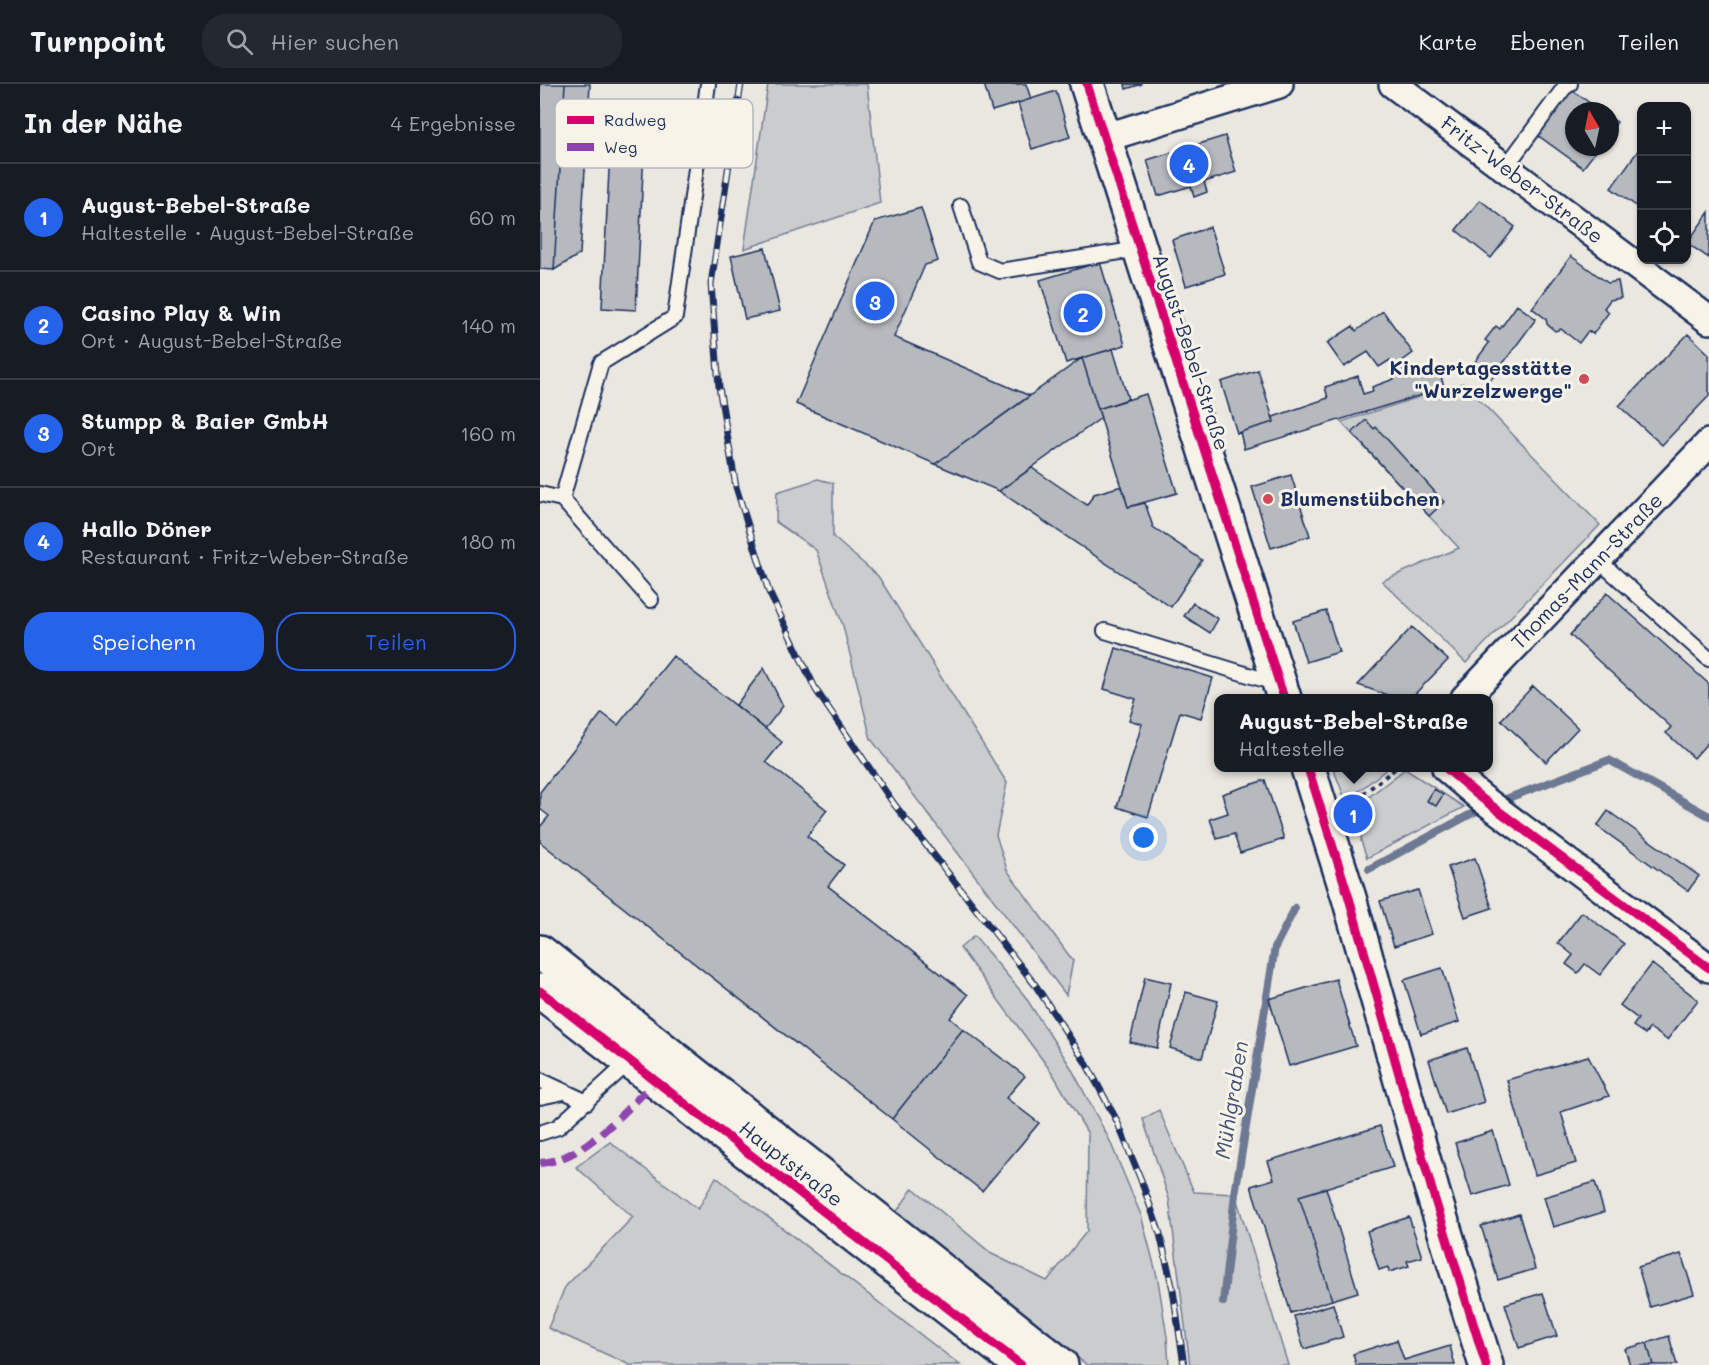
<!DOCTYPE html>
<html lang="de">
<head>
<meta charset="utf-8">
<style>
	body { margin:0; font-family:Mali,sans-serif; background:#242831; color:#f1f3f6 }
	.controls { position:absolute; right:18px; top:18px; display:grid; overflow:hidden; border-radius:12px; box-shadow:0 2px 4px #0004 }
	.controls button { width:54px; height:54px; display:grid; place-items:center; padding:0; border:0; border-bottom:2px solid #363941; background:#171b24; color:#f1f3f6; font:30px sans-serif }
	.compass { position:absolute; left:1025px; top:18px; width:54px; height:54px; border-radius:50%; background:#171b24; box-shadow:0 2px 4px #0004; rotate:351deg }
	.you { position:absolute; left:604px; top:754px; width:21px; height:21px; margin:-15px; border:4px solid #fff; border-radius:50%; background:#1a73e8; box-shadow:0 0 0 9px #1a73e833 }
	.badge { display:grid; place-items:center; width:39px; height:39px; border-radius:50%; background:#2563eb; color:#fff; font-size:20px; font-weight:700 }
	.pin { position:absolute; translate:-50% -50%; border:3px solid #fff; box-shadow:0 2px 6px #0006 }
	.popup { position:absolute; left:674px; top:610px; width:279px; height:78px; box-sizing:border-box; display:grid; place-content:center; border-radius:12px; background:#171b24; filter:drop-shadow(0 2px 4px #0005); font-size:20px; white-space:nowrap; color:#9ea1a6 }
	.popup b { font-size:22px; color:#f1f3f6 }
	.popup::after { content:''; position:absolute; left:50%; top:100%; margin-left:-12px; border:12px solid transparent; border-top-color:#171b24 }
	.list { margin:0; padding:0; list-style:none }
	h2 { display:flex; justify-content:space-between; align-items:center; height:78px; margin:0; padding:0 24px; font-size:26px }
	h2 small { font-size:20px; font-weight:400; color:#9ea1a6 }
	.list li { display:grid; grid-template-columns:39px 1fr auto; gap:18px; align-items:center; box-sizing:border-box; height:108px; padding:0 24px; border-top:2px solid #363941 }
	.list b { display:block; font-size:22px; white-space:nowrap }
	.list p { margin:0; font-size:20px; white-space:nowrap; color:#9ea1a6 }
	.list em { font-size:20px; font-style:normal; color:#9ea1a6 }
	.actions { display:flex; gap:12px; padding:18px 24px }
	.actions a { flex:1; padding:14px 0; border:2px solid #2563eb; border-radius:24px; text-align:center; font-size:21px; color:#2563eb }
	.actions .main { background:#2563eb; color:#fff }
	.icon { flex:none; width:33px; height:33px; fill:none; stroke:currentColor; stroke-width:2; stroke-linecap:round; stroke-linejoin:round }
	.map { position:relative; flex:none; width:1169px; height:1281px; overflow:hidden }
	header { display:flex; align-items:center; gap:36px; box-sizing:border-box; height:84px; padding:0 30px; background:#171b24; border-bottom:2px solid #363941 }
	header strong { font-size:28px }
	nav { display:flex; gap:33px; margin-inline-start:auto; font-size:21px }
	.search { width:420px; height:54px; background:#242831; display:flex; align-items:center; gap:15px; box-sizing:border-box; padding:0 21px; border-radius:24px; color:#9ea1a6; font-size:22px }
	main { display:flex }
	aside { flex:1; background:#171b24 }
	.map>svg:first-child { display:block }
</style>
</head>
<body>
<header>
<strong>Turnpoint</strong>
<div class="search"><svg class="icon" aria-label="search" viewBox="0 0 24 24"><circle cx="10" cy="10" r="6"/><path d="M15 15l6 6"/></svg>Hier suchen</div>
<nav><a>Karte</a><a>Ebenen</a><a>Teilen</a></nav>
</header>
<main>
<aside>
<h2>In der Nähe<small>4 Ergebnisse</small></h2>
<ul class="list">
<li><span class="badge">1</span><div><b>August-Bebel-Straße</b><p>Haltestelle · August-Bebel-Straße</p></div><em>60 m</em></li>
<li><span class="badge">2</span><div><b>Casino Play &amp; Win</b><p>Ort · August-Bebel-Straße</p></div><em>140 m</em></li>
<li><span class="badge">3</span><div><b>Stumpp &amp; Baier GmbH</b><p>Ort</p></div><em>160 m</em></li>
<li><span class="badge">4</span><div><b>Hallo Döner</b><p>Restaurant · Fritz-Weber-Straße</p></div><em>180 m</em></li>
</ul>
<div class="actions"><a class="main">Speichern</a><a>Teilen</a></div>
</aside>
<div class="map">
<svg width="1169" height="1281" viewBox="0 0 1169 1281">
	<rect width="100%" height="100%" fill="#eae7e0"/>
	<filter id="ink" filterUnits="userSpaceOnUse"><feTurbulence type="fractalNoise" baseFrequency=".0167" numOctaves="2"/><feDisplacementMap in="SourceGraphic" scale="12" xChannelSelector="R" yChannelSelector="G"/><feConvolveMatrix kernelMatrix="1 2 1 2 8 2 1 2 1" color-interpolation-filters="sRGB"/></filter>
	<g filter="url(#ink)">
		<path fill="#cbcccd" stroke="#737e96" stroke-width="1.5" d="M228 0H327L340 119 204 165Z
			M923 299 1060 441 926 579 842 497 919 464 801 338Z
			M278 395 293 399V453L338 492 467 699 456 751 467 786 533 877 526 911 331 655 303 542 276 466 236 438 237 408Z
			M793 684H848L806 717Z
			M865 685 924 723 827 774 821 757 822 744 830 740 821 719Z
			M434 852 484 911 530 982 569 1055 601 1131 618 1196 627 1253 629 1281H547L355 1130 373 1104 452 1170 507 1197 547 1147 548 1050 513 990 420 864Z
			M619 1026 654 1108 695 1110 748 1281H650L629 1115 603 1035Z
			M70 1058 158 1125 176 1093 420 1281H90L8 1244 25 1203 93 1133 36 1083Z"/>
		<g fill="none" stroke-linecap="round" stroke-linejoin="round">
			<path stroke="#6d7892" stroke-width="8" d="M955 719 1069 676 1169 732
				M829 785 944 723
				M683 1218 695 1110 735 863 755 824"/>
		</g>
		<path fill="#b6babf" stroke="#1b2f5e" stroke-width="1.5" d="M0 0H25L14 186 0 185Z
			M25 0H50L40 170 14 186Z
			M444 0H486L491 15 452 27Z
			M585 0H602L586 5Z
			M1029 4 1061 27H1034V63H1059L1043 84 996 50Z
			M516 7 530 53 492 65 478 19Z
			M1070 34 1077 38 1070 48Z
			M71 47 105 48 96 226 62 224Z
			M685 52 696 88 664 98 667 108 654 113 651 102 618 112 607 76Z
			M1102 61V126L1071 104Z
			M940 116 975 143 951 174 916 146Z
			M381 124 398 177 385 181 354 253 490 312 395 380 256 320 335 137Z
			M1169 128V174L1147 159Z
			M670 143 685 190 646 202 632 156Z
			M225 164 240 227 205 235 191 172Z
			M1031 172 1068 199 1078 197 1081 214 1070 216 1064 224 1069 228 1053 250 1048 247 1039 259 1021 245 1015 247 1007 240 1006 235 992 224Z
			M560 178 585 261 526 279 500 196Z
			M977 221 996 235 950 297 931 283 949 259 945 256 956 242 960 245Z
			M843 227 873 269 861 278 865 294 899 284 904 304 704 365 700 348 734 338 733 333 788 314 785 303 818 292 823 310 833 307 832 303 854 295 850 276 839 283 828 268 804 283 787 259 813 242 816 247Z
			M1148 250 1169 270V312L1122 361 1079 322Z
			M573 265 588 315 558 325 542 274Z
			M542 274 561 334 459 407 395 380Z
			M718 286 734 338 697 349 681 298Z
			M606 310 637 409 588 423 558 325Z
			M826 336 834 345 836 343 904 418 889 432 812 349Z
			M492 384 547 421 554 410 582 402 588 423 605 419 613 443 662 476 631 523 459 407Z
			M751 391 770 452 731 464 712 403Z
			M1067 509 1169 600V657L1154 674 1126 649 1131 643 1030 551Z
			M653 519 678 535 670 549 644 532Z
			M786 527 799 568 766 578 753 537Z
			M872 543 908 576 871 614H856L818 601Z
			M576 564 673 594 661 634 640 628 608 733 577 723 602 640 589 636 596 615 564 605Z
			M133 572 242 658 226 678 287 726 267 752 304 781 288 802 428 911 410 934 423 945 352 1035 0 758V743L9 732 0 725V708L62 629 78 641Z
			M224 584 243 622 225 645 196 621Z
			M993 602 1038 644 1006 678 961 636Z
			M725 696 744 755 700 769 694 750 677 755 670 735 688 729 682 710Z
			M894 705 903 711 896 722 887 717Z
			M1068 727 1159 792 1148 807 1057 742Z
			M935 774 952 824 925 833 908 783Z
			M878 806 892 850 854 862 840 817Z
			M1042 828 1084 860 1060 891 1045 880 1038 889 1026 880 1033 871 1018 859Z
			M1112 880 1158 916 1127 956 1110 944 1105 950 1093 942 1098 935 1080 921Z
			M902 884 919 938 881 950 864 896Z
			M605 893 631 899 617 964 590 958Z
			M796 895 816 962 749 982 729 915Z
			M646 908 678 917 662 974 630 964Z
			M423 945 485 992 466 1014 499 1039 442 1107 352 1035Z
			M927 964 944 1018 906 1030 889 976Z
			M1048 972 1069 1012 1021 1028 1036 1079 995 1091 967 996Z
			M840 1042 853 1083 759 1112 792 1216 751 1229 711 1102 734 1095 728 1077Z
			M953 1047 969 1101 932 1112 915 1059Z
			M1055 1098 1064 1128 1013 1143 1004 1113Z
			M786 1104 818 1208 792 1216 759 1112Z
			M979 1130 995 1185 958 1196 941 1142Z
			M869 1133 882 1173 867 1177 869 1182 849 1188 848 1183 839 1186 827 1147Z
			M1141 1170 1154 1210 1110 1223 1098 1183Z
			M1003 1209 1017 1252 979 1264 965 1220Z
			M793 1220 803 1253 764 1265 754 1232Z
			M1129 1252 1137 1281H1113L1107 1259Z
			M857 1256 864 1276 910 1262 915 1281H816L813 1270Z
			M1107 1259 1113 1281H1090L1085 1265Z"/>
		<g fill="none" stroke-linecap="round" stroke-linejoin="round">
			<g stroke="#1b2f5e" stroke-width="18">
				<path id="lane" d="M965 84 1024 4 1030 0
					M421 122 439 178 460 187 599 165
					M0 410 22 415 111 516
					M22 415 61 279 135 233 168 0
					M1058 476 1169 575
					M565 547 738 600
					M0 996 47 1018
					M0 1013 24 1008
					M0 1049 18 1043 90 977"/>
			</g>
			<g stroke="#1b2f5e" stroke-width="32">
				<path id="street" d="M853 0 1169 236
					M564 54 739 0
					M925 614 1169 359
					M906 684 940 713 1169 884"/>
			</g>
			<g stroke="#1b2f5e" stroke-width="38">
				<path id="secondary" d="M547 0 744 614
					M768 684 809 814 892 1106 946 1281
					M0 868 521 1281
					M0 907 481 1281"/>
			</g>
			<path stroke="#1b2f5e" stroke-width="4" stroke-dasharray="4.5 4.5" stroke-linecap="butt" d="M809 721 856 684"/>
			<use href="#lane" stroke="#f7f3e8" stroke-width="14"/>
			<use href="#street" stroke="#f7f3e8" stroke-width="27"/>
			<use href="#secondary" stroke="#f7f3e8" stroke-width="33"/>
			<g stroke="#1b2f5e" stroke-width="7">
				<path id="rail" d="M201 0 171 200 179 303 196 403 229 508 276 606 354 720 496 902 546 979 577 1037 601 1096 620 1150 633 1206 644 1281"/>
			</g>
			<use href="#rail" stroke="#f7f3e8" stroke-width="4.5" stroke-dasharray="14" stroke-linecap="butt"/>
			<path stroke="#8e44ad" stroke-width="8" stroke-dasharray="15 8" stroke-linecap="butt" d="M0 1079C43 1077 85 1026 115 998"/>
			<g stroke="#f7f3e8" stroke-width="13">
				<path id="cycleway" d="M547 0 744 614
					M768 684 809 814 892 1106 946 1281
					M906 684 940 713 1169 884
					M0 907 481 1281"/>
			</g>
			<use href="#cycleway" stroke="#d6006c" stroke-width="9"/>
		</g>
	</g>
	<g fill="#d1495b" stroke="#f7f3e8" stroke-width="2">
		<circle cx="1044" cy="295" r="6"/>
		<circle cx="728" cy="415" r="6"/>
	</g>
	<g text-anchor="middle" stroke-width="6" stroke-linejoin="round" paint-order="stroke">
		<g font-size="20" fill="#1b2f5e" stroke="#f7f3e8">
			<text transform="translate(982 96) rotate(37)" y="7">Fritz-Weber-Straße</text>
			<text transform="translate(651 268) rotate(72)" y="7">August-Bebel-Straße</text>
			<text transform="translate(1047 487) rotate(-46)" y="7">Thomas-Mann-Straße</text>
			<text transform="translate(251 1080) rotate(38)" y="7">Hauptstraße</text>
		</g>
		<g font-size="20" font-weight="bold" fill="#1b2f5e" stroke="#f7f3e8" text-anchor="end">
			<text x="1032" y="291">Kindertagesstätte<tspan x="1032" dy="23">"Wurzelzwerge"</tspan></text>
			<text x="740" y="422" text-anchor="start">Blumenstübchen</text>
		</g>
		<g font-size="21" font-style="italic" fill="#445378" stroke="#f7f3e8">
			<text transform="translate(692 1016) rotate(-81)" y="7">Mühlgraben</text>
		</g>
	</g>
	<rect x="15" y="15" width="198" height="69" rx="9" fill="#f7f3e8" stroke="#b5b8bf" stroke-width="1.5"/>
	<rect x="27" y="32" width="27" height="8" fill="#d6006c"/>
	<rect x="27" y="59" width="27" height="8" fill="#8e44ad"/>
	<g font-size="16" fill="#1b2f5e">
		<text x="64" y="42">Radweg</text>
		<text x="64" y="69">Weg</text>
	</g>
</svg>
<div class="controls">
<button>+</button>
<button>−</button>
<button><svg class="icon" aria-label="locate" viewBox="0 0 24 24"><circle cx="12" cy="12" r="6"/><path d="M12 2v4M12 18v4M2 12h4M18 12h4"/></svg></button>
</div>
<svg class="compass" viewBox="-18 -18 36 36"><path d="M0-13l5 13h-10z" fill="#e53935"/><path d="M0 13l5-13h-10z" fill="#9ea1a6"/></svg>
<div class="you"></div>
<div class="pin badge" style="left:813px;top:730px">1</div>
<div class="popup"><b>August-Bebel-Straße</b>Haltestelle</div>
<div class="pin badge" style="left:543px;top:229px">2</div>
<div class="pin badge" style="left:335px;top:217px">3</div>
<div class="pin badge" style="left:649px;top:80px">4</div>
</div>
</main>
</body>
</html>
